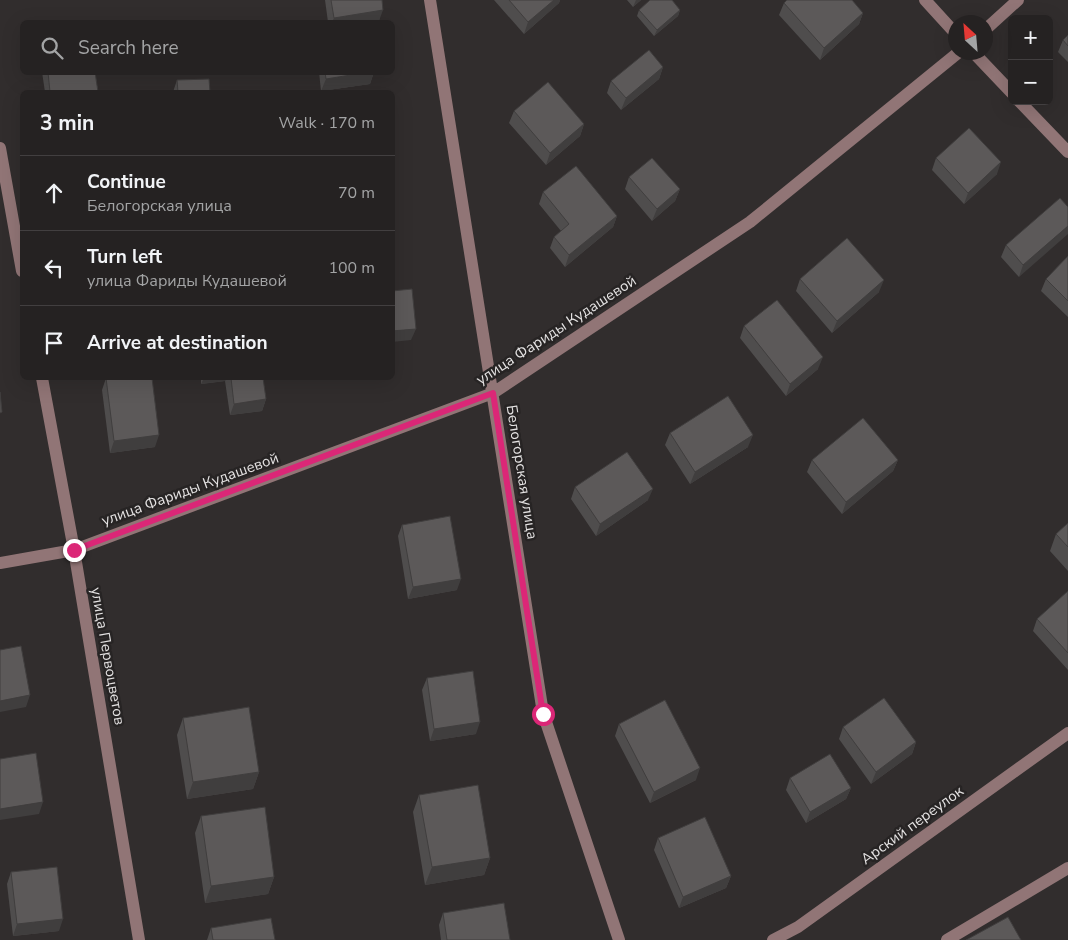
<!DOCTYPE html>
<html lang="en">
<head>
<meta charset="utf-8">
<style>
	body { margin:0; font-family:"Nunito Sans",sans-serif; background:#2d2a2a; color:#f1f3f6 }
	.controls { position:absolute; right:15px; top:15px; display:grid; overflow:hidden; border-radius:8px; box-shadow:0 5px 20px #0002 }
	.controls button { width:45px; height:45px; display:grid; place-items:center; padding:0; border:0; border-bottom:1px solid #423f40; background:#252222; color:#f1f3f6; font:25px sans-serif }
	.compass { position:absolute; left:948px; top:15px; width:45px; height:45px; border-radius:50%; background:#252222; box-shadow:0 5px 20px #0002; rotate:334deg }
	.stop { position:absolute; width:15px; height:15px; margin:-11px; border:4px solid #db2777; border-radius:50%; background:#fff }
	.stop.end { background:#db2777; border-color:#fff; box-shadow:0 1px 5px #0008 }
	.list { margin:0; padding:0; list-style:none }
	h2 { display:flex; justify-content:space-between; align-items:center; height:65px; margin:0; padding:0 20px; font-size:21px }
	h2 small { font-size:16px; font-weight:400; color:#a3a4a5 }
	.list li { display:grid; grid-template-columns:32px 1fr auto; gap:15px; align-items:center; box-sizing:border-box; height:75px; padding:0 20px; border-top:1px solid #423f40 }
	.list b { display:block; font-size:19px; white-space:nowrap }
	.list p { margin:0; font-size:16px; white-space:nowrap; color:#a3a4a5 }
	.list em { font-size:16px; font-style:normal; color:#a3a4a5 }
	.icon { flex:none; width:28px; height:28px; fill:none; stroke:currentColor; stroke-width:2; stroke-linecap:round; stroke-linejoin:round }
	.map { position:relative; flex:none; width:1068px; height:940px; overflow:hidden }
	.search { position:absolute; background:#252222; box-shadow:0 5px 20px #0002; left:20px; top:20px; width:375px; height:55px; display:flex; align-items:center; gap:12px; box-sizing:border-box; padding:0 18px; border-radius:8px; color:#a3a4a5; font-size:19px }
	.panel { position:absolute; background:#252222; box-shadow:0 5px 20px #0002; left:20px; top:90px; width:375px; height:290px; border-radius:8px }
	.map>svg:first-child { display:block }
</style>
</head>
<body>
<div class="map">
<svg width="1068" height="940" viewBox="0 0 1068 940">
	<rect width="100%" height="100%" fill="#312d2d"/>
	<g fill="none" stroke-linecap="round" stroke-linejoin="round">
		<path stroke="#917576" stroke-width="12" d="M430 0 543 713 619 940
			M925 0 956 34
			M986 29 1018 0
			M973 52 1012 93
			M1019 101 1068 152
			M0 148 22 271
			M42 378 74 550 139 940
			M0 563 74 550 493 393 750 222 959 52
			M773 940 798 927 1068 733
			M947 940 1068 868"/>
	</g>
	<path fill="#4f4d4d" d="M325 0H382L379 21 373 22H328Z
		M494 0H560L559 3 524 34Z
		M627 0H641L633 7Z
		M784 3 863 13 859 24 820 60 779 15Z
		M639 10H680L678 16 654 36 637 16Z
		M1068 35V62L1058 52 1063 40Z
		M663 67 659 79 621 110 607 93 611 81Z
		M42 72H95L98 92H45Z
		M319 72H374L370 84 321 91Z
		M177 80 210 92H173Z
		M514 111 584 124 580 136 546 165 509 123Z
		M936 158 997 174 964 204 932 170Z
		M629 177 680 189 675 201 652 221 625 189Z
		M543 192 617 216 613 227 565 267 550 248 554 237 561 231 539 204Z
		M1068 207 1019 277 1001 257 1006 245Z
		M1068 256V317L1041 291 1046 279Z
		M800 279 879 292 832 333 796 291Z
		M744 326 818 369 786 396 740 338Z
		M106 378 155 447 110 453 102 390Z
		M201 378H263L266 399 262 411 230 415 225 381 201 384Z
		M670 433 748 447 690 484 665 445Z
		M812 460H898L893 471 842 514 807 472Z
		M575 487 648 500 596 536 571 499Z
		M1068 523V571L1050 551 1056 534Z
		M402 525 457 590 408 599 398 536Z
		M1068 591V670L1033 631 1037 619Z
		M427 678 476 734 430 741 422 690Z
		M183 718 259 772 253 789 187 799 177 735Z
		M619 724 696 780 650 803 615 736Z
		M843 727 916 742 912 754 871 784 839 739Z
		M790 778 851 788 846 799 806 823 786 790Z
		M419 795 490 858 484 875 425 885 413 812Z
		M201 816 274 877 268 894 205 903 195 833Z
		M658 838 731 876 726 888 679 908 654 850Z
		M11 872 59 931 13 936 7 884Z
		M443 913 510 940H441L439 925Z
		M211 928 275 940H207Z"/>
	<path fill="#403e3e" d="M554 0H560L559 3 524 34 528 22Z
		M636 0H641L633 7Z
		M383 10 379 21 373 22H332L334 18Z
		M680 10 678 16 654 36 657 30Z
		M863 13 859 24 820 60 824 48Z
		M663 67 659 79 621 110 626 98Z
		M369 72H374L370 84 321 91 326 79Z
		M584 124 580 136 546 165 550 153Z
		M1001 162 997 174 964 204 968 193Z
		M680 189 675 201 652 221 657 209Z
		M617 216 613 227 565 267 569 255Z
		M1068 226V234L1019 277 1023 265Z
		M884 280 879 292 832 333 837 321Z
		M416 329 411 340 392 342V331Z
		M823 357 818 369 786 396 790 384Z
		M204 378H227L225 381 201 384Z
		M266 399 262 411 230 415 234 404Z
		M159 435 155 447 110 453 114 441Z
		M753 435 748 447 690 484 695 472Z
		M898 460 893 471 842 514 846 502Z
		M653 489 648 500 596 536 600 524Z
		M461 579 457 590 408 599 413 587Z
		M30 695 26 707 0 712V701Z
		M480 722 476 734 430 741 434 729Z
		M916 742 912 754 871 784 876 772Z
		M700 768 696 780 650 803 654 792Z
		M259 772 253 789 187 799 193 782Z
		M851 788 846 799 806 823 810 812Z
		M43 802 39 814 0 820V809Z
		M490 858 484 875 425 885 432 867Z
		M731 876 726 888 679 908 683 897Z
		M274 877 268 894 205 903 211 886Z
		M63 919 59 931 13 936 17 924Z"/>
	<path fill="#5c5959" stroke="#403e3e" d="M331 0H382L383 10 334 18Z
		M509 0H554L528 22Z
		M650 0H672L680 10 657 30 639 10Z
		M787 0H852L863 13 824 48 784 3Z
		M366 20 367 22H348Z
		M1068 35V46L1063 40Z
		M649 50 663 67 626 98 611 81Z
		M48 72H95L98 92H50Z
		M325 72H369L326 79Z
		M209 79 210 92H178L177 80Z
		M548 82 584 124 550 153 514 111Z
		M969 128 1001 162 968 193 936 158Z
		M652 158 680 189 657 209 629 177Z
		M576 166 617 216 569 255 554 237 569 224 543 192Z
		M1060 198 1068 207V226L1023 265 1006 245Z
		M847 238 884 280 837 321 800 279Z
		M1068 256V301L1046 279Z
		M412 289 416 329 392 331V291Z
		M777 300 823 357 790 384 744 326Z
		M106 378H152L159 435 114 441Z
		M231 378H263L266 399 234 404Z
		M0 392 2 412 0 413Z
		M728 396 753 435 695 472 670 433Z
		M863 418 898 460 846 502 812 460Z
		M627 452 653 489 600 524 575 487Z
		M450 516 461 579 413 587 402 525Z
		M1068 523V547L1056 534Z
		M1068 591V653L1037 619Z
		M21 646 30 695 0 701V650Z
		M473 671 480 722 434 729 427 678Z
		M884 698 916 742 876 772 843 727Z
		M665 700 700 768 654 792 619 724Z
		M249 707 259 772 193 782 183 718Z
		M36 753 43 802 0 809V759Z
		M830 754 851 788 810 812 790 778Z
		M478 785 490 858 432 867 419 795Z
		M265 807 274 877 211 886 201 816Z
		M705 817 731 876 683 897 658 838Z
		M57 867 63 919 17 924 11 872Z
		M504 903 510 940H447L443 913Z
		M1008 917 1021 940H966Z
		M271 918 275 940H213L211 928Z"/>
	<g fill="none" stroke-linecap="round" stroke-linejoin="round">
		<path stroke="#db2777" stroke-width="6" d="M74 550 493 393 543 714"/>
	</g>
	<g text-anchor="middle" stroke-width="5" stroke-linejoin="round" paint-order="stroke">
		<g font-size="15" fill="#e5e3e3" stroke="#272424">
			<text transform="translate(556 330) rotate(-33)" y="5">улица Фариды Кудашевой</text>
			<text transform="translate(522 472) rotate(81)" y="5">Белогорская улица</text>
			<text transform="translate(190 489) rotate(-20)" y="5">улица Фариды Кудашевой</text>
			<text transform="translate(108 656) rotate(80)" y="5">улица Первоцветов</text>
			<text transform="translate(912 825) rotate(-36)" y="5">Арский переулок</text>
		</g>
	</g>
</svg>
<div class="controls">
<button>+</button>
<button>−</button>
</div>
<svg class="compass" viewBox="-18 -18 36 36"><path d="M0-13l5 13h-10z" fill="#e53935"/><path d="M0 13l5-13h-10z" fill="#a3a4a5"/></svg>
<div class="stop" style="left:543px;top:714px"></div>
<div class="stop end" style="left:74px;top:550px"></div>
<div class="search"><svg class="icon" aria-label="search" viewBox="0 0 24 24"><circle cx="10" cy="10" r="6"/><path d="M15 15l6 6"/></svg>Search here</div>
<section class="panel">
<h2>3 min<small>Walk · 170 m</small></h2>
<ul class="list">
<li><svg class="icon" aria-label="ahead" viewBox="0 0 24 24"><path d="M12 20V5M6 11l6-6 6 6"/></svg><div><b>Continue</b><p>Белогорская улица</p></div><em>70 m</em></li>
<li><svg class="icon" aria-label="left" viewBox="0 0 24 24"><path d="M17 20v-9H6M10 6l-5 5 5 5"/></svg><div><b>Turn left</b><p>улица Фариды Кудашевой</p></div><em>100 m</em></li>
<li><svg class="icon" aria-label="arrive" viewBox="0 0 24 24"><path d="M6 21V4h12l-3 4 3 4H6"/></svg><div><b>Arrive at destination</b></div></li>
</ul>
</section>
</div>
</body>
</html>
